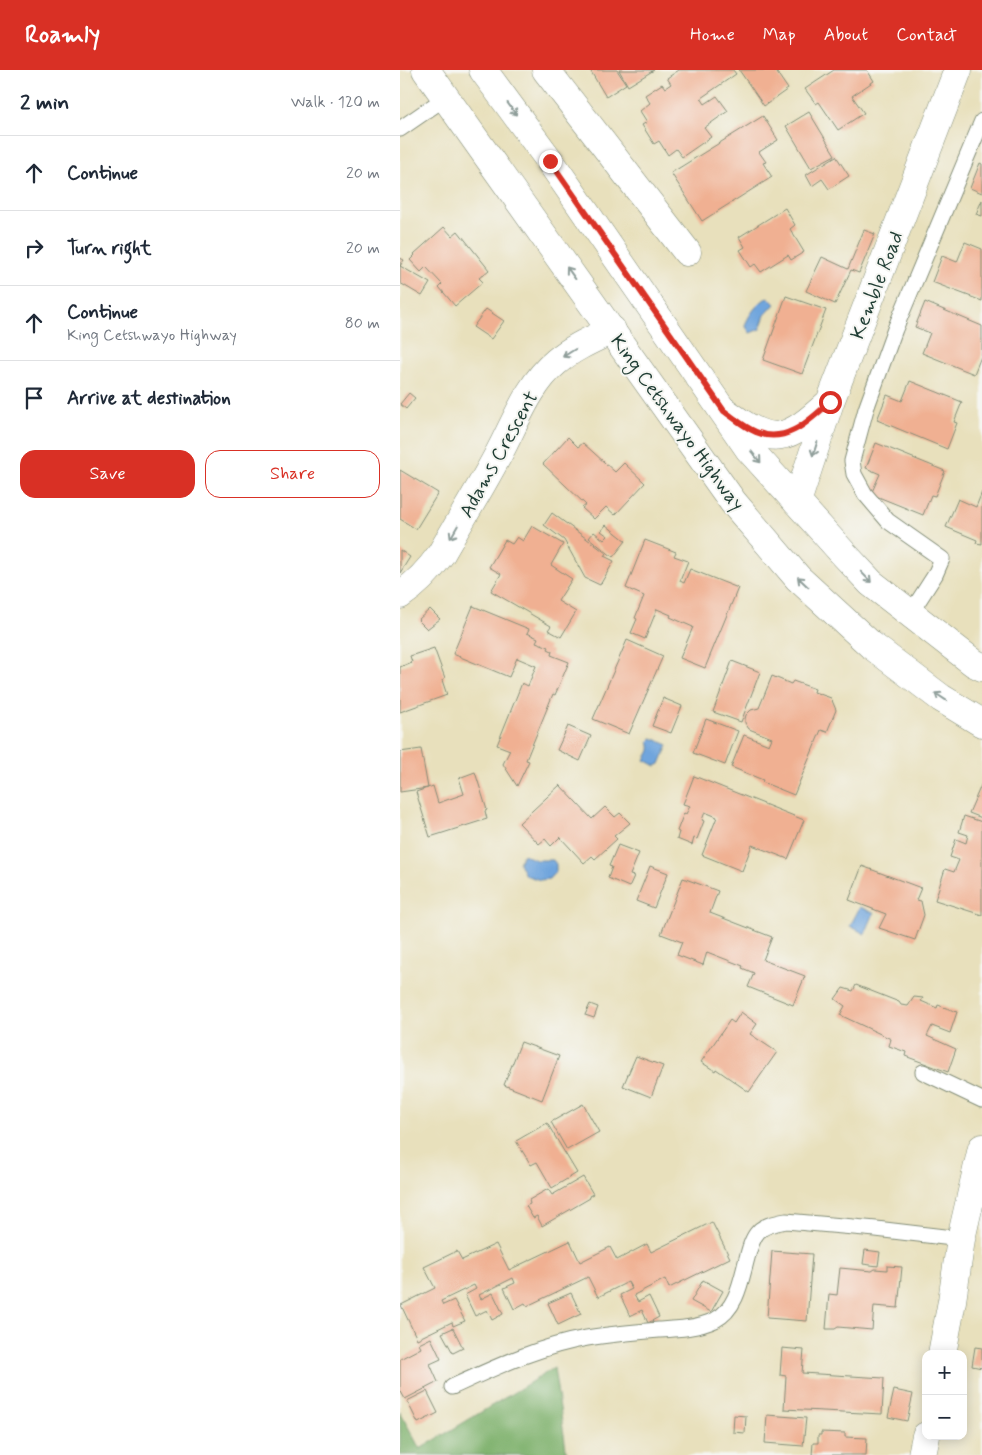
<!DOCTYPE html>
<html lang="en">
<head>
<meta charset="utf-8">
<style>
	body { margin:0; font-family:Mynerve,sans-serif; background:#f2f2f3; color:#1f2937 }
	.controls { position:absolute; right:15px; bottom:15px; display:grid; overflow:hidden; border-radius:10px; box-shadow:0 2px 12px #0003 }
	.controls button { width:45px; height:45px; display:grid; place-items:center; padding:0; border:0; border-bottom:1px solid #e0e1e3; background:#fff; color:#1f2937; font:25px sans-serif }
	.stop { position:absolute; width:15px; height:15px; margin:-11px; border:4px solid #d93025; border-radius:50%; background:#fff }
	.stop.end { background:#d93025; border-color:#fff; box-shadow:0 1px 5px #0008 }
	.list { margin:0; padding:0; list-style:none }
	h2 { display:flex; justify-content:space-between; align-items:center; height:65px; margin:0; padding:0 20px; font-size:21px }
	h2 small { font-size:16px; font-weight:400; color:#747a83 }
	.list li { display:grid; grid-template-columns:32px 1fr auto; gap:15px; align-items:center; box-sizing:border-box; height:75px; padding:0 20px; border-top:1px solid #e0e1e3 }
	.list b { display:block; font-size:19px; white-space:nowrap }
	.list p { margin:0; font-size:16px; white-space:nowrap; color:#747a83 }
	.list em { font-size:16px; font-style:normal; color:#747a83 }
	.actions { display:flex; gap:10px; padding:15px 20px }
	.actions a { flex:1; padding:11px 0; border:1px solid #d93025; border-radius:15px; text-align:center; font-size:18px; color:#d93025 }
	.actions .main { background:#d93025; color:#fff }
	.icon { flex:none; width:28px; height:28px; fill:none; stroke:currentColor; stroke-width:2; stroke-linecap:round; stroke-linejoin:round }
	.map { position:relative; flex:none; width:582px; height:1385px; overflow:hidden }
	header { display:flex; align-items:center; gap:30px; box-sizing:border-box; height:70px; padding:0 25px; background:#d93025; color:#fff }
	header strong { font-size:24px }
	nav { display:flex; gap:28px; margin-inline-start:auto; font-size:18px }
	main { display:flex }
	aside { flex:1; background:#fff }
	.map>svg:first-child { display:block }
</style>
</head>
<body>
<header>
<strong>Roamly</strong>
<nav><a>Home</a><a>Map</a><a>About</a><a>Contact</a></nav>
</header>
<main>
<aside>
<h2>2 min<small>Walk · 120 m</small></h2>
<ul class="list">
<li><svg class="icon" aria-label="ahead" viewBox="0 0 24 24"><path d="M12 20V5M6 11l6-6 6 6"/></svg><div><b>Continue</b></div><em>20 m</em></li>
<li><svg class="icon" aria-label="right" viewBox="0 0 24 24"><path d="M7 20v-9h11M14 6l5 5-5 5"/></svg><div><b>Turn right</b></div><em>20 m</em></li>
<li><svg class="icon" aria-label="ahead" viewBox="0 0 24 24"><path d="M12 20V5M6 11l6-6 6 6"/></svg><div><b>Continue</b><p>King Cetshwayo Highway</p></div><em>80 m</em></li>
<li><svg class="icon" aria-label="arrive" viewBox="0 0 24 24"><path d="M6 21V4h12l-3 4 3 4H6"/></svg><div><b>Arrive at destination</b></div></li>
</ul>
<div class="actions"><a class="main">Save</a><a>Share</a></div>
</aside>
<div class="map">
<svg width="582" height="1385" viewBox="0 0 582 1385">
	<rect width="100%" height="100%" fill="#f6f6f2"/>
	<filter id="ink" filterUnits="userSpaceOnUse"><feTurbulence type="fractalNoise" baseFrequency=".02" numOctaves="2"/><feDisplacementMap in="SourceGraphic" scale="10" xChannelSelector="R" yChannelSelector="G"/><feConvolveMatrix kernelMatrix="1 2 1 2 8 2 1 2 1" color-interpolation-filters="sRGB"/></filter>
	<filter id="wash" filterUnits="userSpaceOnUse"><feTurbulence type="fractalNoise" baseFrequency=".0096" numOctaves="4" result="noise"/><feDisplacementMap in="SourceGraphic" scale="20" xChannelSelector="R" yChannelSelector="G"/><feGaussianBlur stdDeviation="1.12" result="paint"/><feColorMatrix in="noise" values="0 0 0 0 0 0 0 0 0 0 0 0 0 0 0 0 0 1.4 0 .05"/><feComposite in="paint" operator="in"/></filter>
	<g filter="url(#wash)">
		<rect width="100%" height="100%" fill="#e8e0bc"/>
		<path fill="#80b26e" stroke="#507851" d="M154 1298 167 1385H0V1342L20 1379Z"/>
		<path fill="#70a5dd" stroke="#487188" d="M368 227 375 234 365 245 360 259 350 263 345 255C350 243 357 234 368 227Z
			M252 668 268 675 260 694 256 696 245 690C249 681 252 682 249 671Z
			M123 784 136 790H153L156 794V801L149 809 140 810 125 805 119 793Z
			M460 837 474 843 465 864 450 856Z"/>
		<g id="blocks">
			<path fill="#f0b092" d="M190 0H217L226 14 206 27Z
				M219 0H254L228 16Z
				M279 0H333L336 4 301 28 305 34 317 26 328 41 304 58 311 67 282 87 276 79 268 85 259 71 254 74 242 55 247 52 240 41 250 33 245 25 262 14 265 18 271 14 267 8Z
				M339 0H375L388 19 364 36Z
				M434 0H467L474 11 452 26 464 43 438 60 419 32 416 34 405 19Z
				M409 42 435 85 411 98 386 56Z
				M363 46 378 70 359 82 366 92 363 93 372 107 302 151 271 103Z
				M436 86 449 106 429 119 422 109 412 116 406 105Z
				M580 93 582 94V123L570 118Z
				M582 130V146L576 144Z
				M385 138 395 155 390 159 404 182 391 190 388 185 361 202 355 194 351 197 340 180 345 177 339 167Z
				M44 157 52 166 58 161 89 200 79 208 83 212 55 236 39 217 42 214 26 197 21 202 10 190 15 185 14 184Z
				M464 160 475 164 459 203 451 200 435 234 406 221 422 187 448 199Z
				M565 172 582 179V231L532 212 542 186 557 192Z
				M0 188 4 190 0 196 30 213 22 226 0 213Z
				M386 226 426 240 402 304 363 290Z
				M525 232 582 256V284L574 304 522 283 530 263 515 257Z
				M86 239 104 251 91 269 73 257Z
				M510 311 562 332 554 352 557 353 547 379 477 350 487 325 502 331Z
				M9 323 15 328 6 339 0 334Z
				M168 367 178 377 183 373 215 402 224 393 245 413 215 445 206 437 194 449 182 438 186 435 143 394Z
				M476 373 545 401 535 426 531 425 523 445 471 424 480 404 466 398Z
				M0 400 38 423 16 459 0 449Z
				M582 422V474L576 473 577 470 546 457 558 429 576 437Z
				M152 443 206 483 204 486 214 491 200 515 185 508 164 470 144 455Z
				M206 455 226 471 213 487 189 468 194 462 204 470 208 466 201 461Z
				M132 456 163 474 151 495 172 509 158 531 176 542 161 567 148 560 151 556 91 521 101 504 89 497 105 470 112 474 117 467 123 471Z
				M245 470 276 482 274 486 288 491 280 511 284 513 290 499 338 518 305 598 280 588 293 557 270 547 271 545 257 539 245 569 231 563 237 549 235 548 244 526 226 518Z
				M0 480 10 487 0 503Z
				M73 536 129 559 127 563 138 568 136 572 149 577 148 579 152 581 151 585 169 592 155 625 153 624 126 690 129 691 117 716 103 694 110 680 97 675 122 613 128 616 136 596 117 588 109 607 53 584Z
				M30 539 40 549 27 559 18 550Z
				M227 570 263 586 229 664 193 649Z
				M34 578 45 608 42 610 47 625 0 642V597L12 592 10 586Z
				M332 591 360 602 341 652 313 642Z
				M372 606 391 614 393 611 415 619 414 622 431 628 436 640 427 662 421 660 394 725 362 712 363 710 331 697 344 665 369 675 372 668 349 659 345 653V649L346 645 351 640 359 638Z
				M263 628 282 636 271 663 252 656Z
				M306 649 338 661 325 695 293 683Z
				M168 656 191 666 180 691 157 680Z
				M21 679 28 718 0 722V682Z
				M75 702 87 740 85 741 87 749 30 767 16 722 33 716 38 733 64 724 59 708Z
				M294 706 404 750 388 789 352 775 342 801 302 785 317 747 305 742 302 750 304 751 297 769 294 768 292 775 277 769 279 762 277 761 284 743 286 744 290 736 283 734Z
				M582 713V748L569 743Z
				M160 715 192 749 205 737 215 747 220 743 230 753 214 766 217 769 195 789 192 786 184 793 160 767 151 776 145 769 139 774 119 753Z
				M564 746 582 752V845L535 830 545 799 554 802 559 790 550 787 556 769 566 773 568 765 559 762Z
				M218 775 239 783 230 805 234 806 229 817 208 808 212 797 209 796Z
				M250 796 268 803 254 838 236 831Z
				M462 796 521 818 516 830 521 831 524 845 515 870 479 858 486 844 449 830Z
				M283 808 318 821 310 843 372 867 363 890 405 906 393 935 348 917 354 903 342 898 343 896 307 882 303 895 277 885 282 872 261 864Z
				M456 915 499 932 501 935 508 936 514 927 523 928 521 931 537 938 538 935 557 942 550 963 532 956 527 966 556 979 548 1002 505 986 506 982 489 976 491 969 440 945 445 936 435 929 443 918 453 921Z
				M190 934 198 937 194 948 185 945Z
				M341 942 357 954 350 964 377 982 349 1022 316 999 315 1001 301 992 330 950 334 953Z
				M121 972 159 986 142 1030 104 1015Z
				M236 986 263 996 251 1027 223 1016Z
				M183 1034 199 1062 167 1080 151 1052Z
				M147 1053 177 1103 152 1118 137 1092 131 1095 116 1071Z
				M183 1107 193 1124 189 1126 190 1128 142 1156 137 1146 133 1148 126 1136 130 1134 129 1130 148 1119 152 1125Z
				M312 1152 330 1188 269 1218 265 1209 234 1225 238 1232 249 1226 259 1247 248 1253 242 1240 230 1246 220 1225 232 1219 228 1212 198 1227 188 1207 127 1236 125 1233 114 1239 104 1218 115 1213 113 1208 79 1225 81 1229 93 1223 103 1244 92 1250 87 1240 75 1246 65 1225 76 1219 74 1215 41 1231 43 1235 54 1230 65 1251 53 1256 52 1252 17 1269 1 1235 35 1218 24 1197 57 1181 62 1190 96 1174 109 1200 170 1171 180 1192 210 1177 217 1190 247 1174 251 1182Z
				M465 1180 480 1182 478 1196 463 1194Z
				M372 1181 412 1184 407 1251 367 1248Z
				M487 1196 502 1197 498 1238 474 1236 472 1260 438 1257 435 1259H426L429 1224 437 1225 440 1198 472 1201 475 1199 487 1200Z
				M303 1210 323 1221 311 1242 291 1231Z
				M171 1223 181 1244 158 1255 148 1233Z
				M53 1258 63 1278 53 1283 42 1263Z
				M31 1268 41 1289 30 1294 38 1312 5 1329 0 1320V1289L21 1278 19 1274Z
				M575 1277 582 1278V1298L572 1296Z
				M382 1278 404 1280 402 1303 484 1308 482 1344 384 1339 386 1306 380 1305Z
				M494 1320 513 1324 507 1351 488 1347Z
				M27 1321 38 1343 18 1353 7 1331Z
				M334 1345 346 1346 345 1363 333 1362Z
				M367 1345 406 1348 403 1376 365 1373Z
				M421 1362 445 1363V1367L467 1368 466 1385H412L413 1373H418V1365H421Z"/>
		</g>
	</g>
	<g filter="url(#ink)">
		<use href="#blocks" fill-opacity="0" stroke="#848e78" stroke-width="1"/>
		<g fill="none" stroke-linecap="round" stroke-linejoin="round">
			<g stroke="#848e78" stroke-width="17">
				<path id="service" d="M0 59 45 28
					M510 544 535 505 542 489 488 451 465 424 454 404 452 391 466 339 495 259 582 51
					M523 1002 582 1030
					M52 1317C96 1297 140 1276 187 1268 211 1264 235 1262 259 1260 277 1259 298 1258 315 1250 337 1239 341 1210 347 1188 354 1161 358 1156 386 1151L476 1159 561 1169"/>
			</g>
			<g stroke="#848e78" stroke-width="29">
				<path id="minor" d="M146 0 287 182
					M324 341C374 378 386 372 430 332
					M397 432 430 332 558 0
					M0 525C17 514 29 501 41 484 60 451 80 419 98 385 115 354 128 315 156 292 172 278 193 269 212 260"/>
			</g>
			<g stroke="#848e78" stroke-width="29">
				<path id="tertiary" d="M542 1284 552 1231 561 1169 582 1078
					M522 1385 526 1366"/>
			</g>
			<g stroke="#848e78" stroke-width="29">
				<path id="secondary" d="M26 0 333 432 398 508 471 575 541 628 582 653
					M83 0 150 91 349 379 442 482 471 513 574 593 582 597"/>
			</g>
			<use href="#service" stroke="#fff" stroke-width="15"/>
			<use href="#minor" stroke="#fff" stroke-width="28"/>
			<use href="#tertiary" stroke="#fff" stroke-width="28"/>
			<use href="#secondary" stroke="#fff" stroke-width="28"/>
		</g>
		<defs><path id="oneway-shaft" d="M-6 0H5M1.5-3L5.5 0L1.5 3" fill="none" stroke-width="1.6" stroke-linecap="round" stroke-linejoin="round" transform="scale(1.25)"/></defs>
		<g stroke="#8f9e9a">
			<use href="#oneway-shaft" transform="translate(112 39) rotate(54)"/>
			<use href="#oneway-shaft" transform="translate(171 203) rotate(-126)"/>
			<use href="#oneway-shaft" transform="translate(169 283) rotate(148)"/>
			<use href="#oneway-shaft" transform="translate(415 379) rotate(108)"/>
			<use href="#oneway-shaft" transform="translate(356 387) rotate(50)"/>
			<use href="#oneway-shaft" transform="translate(54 462) rotate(120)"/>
			<use href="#oneway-shaft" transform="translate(466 507) rotate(46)"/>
			<use href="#oneway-shaft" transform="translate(403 512) rotate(-136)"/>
			<use href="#oneway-shaft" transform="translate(541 627) rotate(-146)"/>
		</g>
	</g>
	<g fill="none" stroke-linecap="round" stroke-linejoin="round" filter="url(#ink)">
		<path stroke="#d93025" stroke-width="6" d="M150 91 324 341C334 348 344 357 356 362 386 375 410 350 430 332"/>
	</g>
	<g text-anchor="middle" stroke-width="4" stroke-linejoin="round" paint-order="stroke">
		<g font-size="20" fill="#1f3d34" stroke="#f6f6f2">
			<text transform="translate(476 215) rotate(-69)" y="7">Kemble Road</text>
			<text transform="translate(278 352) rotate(54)" y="7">King Cetshwayo Highway</text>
			<text transform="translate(98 384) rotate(-61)" y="7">Adams Crescent</text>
		</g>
	</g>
</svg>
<div class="controls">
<button>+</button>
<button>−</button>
</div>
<div class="stop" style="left:430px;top:332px"></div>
<div class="stop end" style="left:150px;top:91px"></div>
</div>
</main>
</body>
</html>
